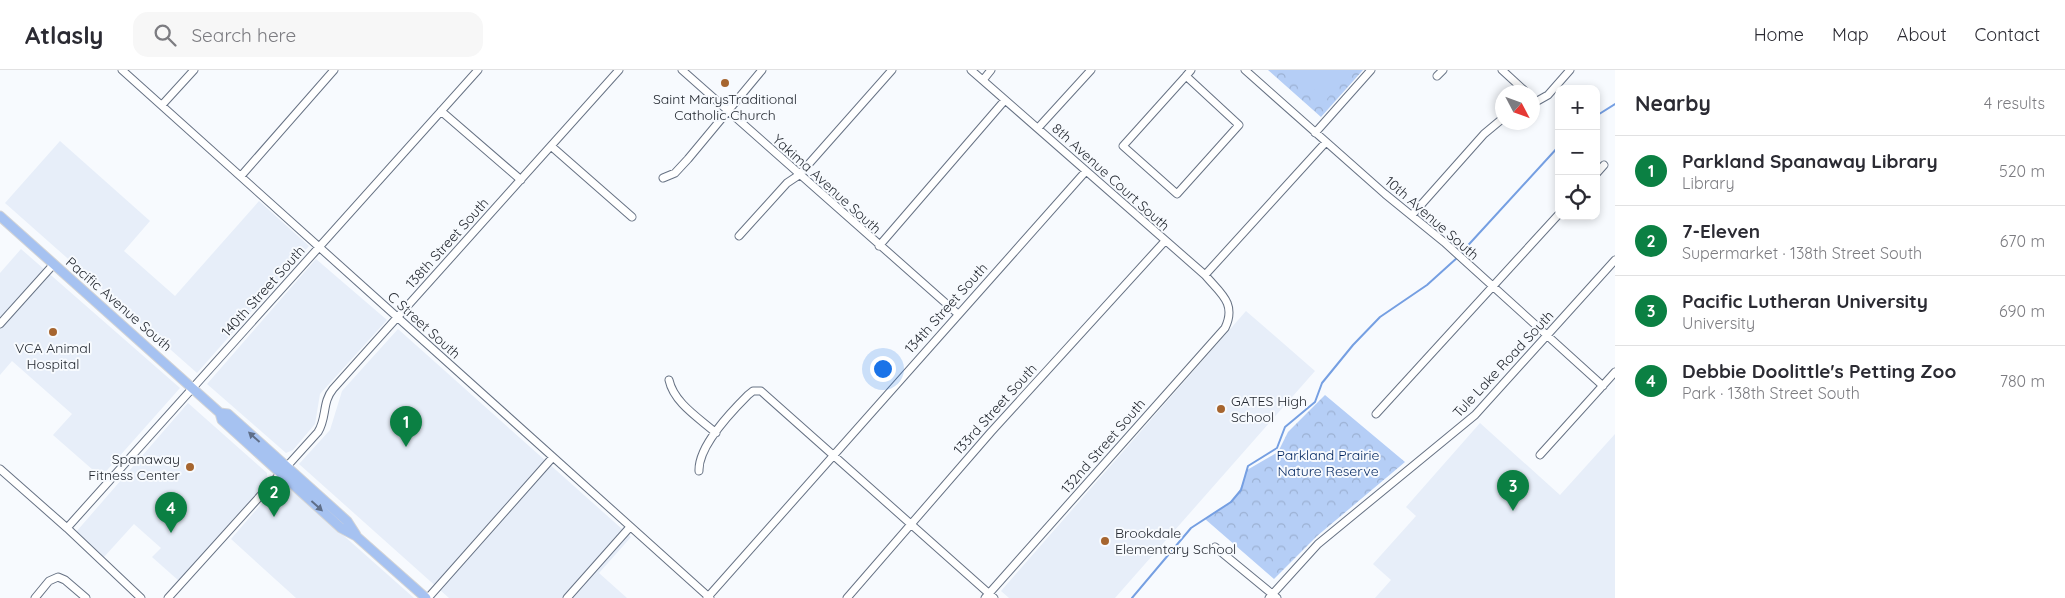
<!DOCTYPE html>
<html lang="en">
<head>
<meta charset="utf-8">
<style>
	body { margin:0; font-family:Quicksand,sans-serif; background:#f7f7f7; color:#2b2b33 }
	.controls { position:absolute; right:15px; top:15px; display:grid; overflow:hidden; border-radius:10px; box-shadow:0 2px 8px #0003 }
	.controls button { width:45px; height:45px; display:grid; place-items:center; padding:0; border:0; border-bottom:1px solid #e1e1e2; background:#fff; color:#2b2b33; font:25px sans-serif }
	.compass { position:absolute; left:1495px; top:15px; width:45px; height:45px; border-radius:50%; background:#fff; box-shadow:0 2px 8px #0003; rotate:131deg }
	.you { position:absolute; left:882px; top:298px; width:18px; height:18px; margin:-12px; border:4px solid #fff; border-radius:50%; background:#1a73e8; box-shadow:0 0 0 8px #1a73e833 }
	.badge { display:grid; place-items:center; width:32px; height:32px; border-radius:50%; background:#0b8043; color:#fff; font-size:16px; font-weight:700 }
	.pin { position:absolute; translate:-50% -41px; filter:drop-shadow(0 1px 2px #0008) }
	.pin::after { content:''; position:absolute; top:26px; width:18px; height:15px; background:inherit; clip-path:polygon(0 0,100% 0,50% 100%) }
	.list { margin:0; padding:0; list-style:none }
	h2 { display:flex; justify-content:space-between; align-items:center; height:65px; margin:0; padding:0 20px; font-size:21px }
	h2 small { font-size:16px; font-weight:400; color:#7c7c81 }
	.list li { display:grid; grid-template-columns:32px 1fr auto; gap:15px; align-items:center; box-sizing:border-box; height:70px; padding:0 20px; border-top:1px solid #e1e1e2 }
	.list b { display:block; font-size:19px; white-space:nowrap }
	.list p { margin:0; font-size:16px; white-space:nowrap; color:#7c7c81 }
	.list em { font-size:16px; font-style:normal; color:#7c7c81 }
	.icon { flex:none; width:28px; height:28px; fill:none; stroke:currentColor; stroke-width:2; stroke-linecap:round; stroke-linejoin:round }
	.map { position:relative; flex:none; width:1615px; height:528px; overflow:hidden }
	header { display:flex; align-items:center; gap:30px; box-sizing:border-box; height:70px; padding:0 25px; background:#fff; border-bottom:1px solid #e1e1e2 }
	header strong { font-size:24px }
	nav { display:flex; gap:28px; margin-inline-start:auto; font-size:18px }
	.search { width:350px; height:45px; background:#f7f7f7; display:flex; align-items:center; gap:12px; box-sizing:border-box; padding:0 18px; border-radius:15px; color:#7c7c81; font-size:19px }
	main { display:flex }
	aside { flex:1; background:#fff }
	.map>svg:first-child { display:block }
</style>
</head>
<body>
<header>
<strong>Atlasly</strong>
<div class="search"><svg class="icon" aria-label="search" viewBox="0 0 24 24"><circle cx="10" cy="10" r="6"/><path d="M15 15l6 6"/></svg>Search here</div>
<nav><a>Home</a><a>Map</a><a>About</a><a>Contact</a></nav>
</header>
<main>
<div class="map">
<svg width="1615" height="528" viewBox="0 0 1615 528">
	<defs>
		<pattern id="park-crowns" width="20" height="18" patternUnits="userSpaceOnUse" patternTransform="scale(1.25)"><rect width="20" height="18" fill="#b5cef6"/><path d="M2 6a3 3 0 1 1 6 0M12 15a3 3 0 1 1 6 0" fill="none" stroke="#9cb1d3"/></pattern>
	</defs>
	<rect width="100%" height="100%" fill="#f7fafe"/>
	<path fill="#e7eef9" d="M60 71 150 151 124 181 175 226 259 131 309 176 197 303 5 133Z
		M21 179 180 318 101 407 53 365 72 344 12 291 0 305V203Z
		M316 189 387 250 320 324 315 354 293 380 286 383 207 314Z
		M1246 241 1315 301 1115 528H1009L1001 521Z
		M398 259 631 467 599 503 627 528H449L299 394 330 360 342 321Z
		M188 333 267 403V412L179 511 152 487 161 478 134 454 104 487 76 462Z
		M1480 353 1560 425 1615 364V528H1375L1391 510 1373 494 1416 446 1406 437Z
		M276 417 290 418 414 528H296L231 469Z"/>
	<path fill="url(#park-crowns)" d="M1268 0H1363L1321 47Z
		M1325 325 1405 392 1317 466 1274 509 1205 449C1231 430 1237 434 1247 400L1278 382 1288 362Z"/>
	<path fill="#b5cef6" d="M1292 0H1352L1326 30Z"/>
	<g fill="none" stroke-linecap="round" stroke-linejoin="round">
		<path stroke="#759fe2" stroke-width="2" d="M1596 46 1615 34
			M1461 183 1559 76
			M1132 528 1191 458 1231 432 1241 420 1248 396 1277 378 1285 357 1315 332 1322 313 1353 275 1380 247 1427 215 1458 187"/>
		<g stroke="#677284" stroke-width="9">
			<path id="minor" d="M122 0 710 528
				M682 0 958 244
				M971 0 1205 205C1220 223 1237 233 1225 258L985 528
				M1245 0 1385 124 1444 172 1603 316
				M1502 0 1526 22
				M1186 6 1239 55 1177 124 1123 76 1186 6 1191 0
				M1437 6 1443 0
				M983 10 991 0
				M1532 34 1548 25 1570 0
				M162 35 194 0
				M441 41 521 110
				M1038 58 1091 0
				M1315 63 1371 0
				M551 76 632 147
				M1596 104 1604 95
				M241 106 334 0
				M663 108 675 103 688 89 762 0
				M1412 145 1484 64 1502 49
				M739 166 787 113 799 105 892 0
				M879 176 1005 30
				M1205 205 1326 72
				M0 254 53 195
				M669 310C674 333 699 348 716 363
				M1376 344 1559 144
				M1540 385 1615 302
				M0 399 67 458 141 528
				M699 401C698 376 731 342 748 325L753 321H761L994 528
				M67 458 478 0
				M1215 477 1277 528
				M35 528 49 511 58 507 65 510 86 528
				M168 528 318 362C327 348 322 332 333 319L619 0
				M428 528 553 387
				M567 528 630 457
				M707 528 1086 101
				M847 528 991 362 1165 171
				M1269 528 1318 474 1475 345 1615 190"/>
		</g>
		<g stroke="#d3d4d6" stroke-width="11">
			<path id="major" d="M0 146 220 343 222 350 341 458 356 466 426 528
				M220 343 228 344 347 451 356 465"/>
		</g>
		<use href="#minor" stroke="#fff" stroke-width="7"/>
		<use href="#major" stroke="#a6c2f1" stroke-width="9"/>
	</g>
	<defs><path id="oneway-solid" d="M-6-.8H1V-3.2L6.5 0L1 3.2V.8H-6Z" transform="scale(1.25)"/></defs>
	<g fill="#5f6e88">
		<use href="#oneway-solid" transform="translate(254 367) rotate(-138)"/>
		<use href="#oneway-solid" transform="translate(317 436) rotate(42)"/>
	</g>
	<g fill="#a6652f" stroke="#f7fafe" stroke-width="2">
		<circle cx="725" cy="13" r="5"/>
		<circle cx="53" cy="262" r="5"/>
		<circle cx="1221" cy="339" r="5"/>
		<circle cx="190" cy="397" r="5"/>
		<circle cx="1105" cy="471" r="5"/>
	</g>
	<g text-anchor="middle" stroke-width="4" stroke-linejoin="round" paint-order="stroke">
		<g font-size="14" fill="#252a32" stroke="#f7fafe">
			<text x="725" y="34">Saint MarysTraditional<tspan x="725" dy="16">Catholic Church</tspan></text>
			<text x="53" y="283">VCA Animal<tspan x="53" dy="16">Hospital</tspan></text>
			<text x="1231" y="336" text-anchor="start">GATES High<tspan x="1231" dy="16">School</tspan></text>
			<text x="180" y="394" text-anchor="end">Spanaway<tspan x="180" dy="16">Fitness Center</tspan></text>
			<text x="1115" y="468" text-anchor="start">Brookdale<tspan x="1115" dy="16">Elementary School</tspan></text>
		</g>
		<g font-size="14" fill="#252a32" stroke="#f7fafe">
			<text transform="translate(1111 107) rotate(42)" y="5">8th Avenue Court South</text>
			<text transform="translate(827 114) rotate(42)" y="5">Yakima Avenue South</text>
			<text transform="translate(1432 148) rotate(41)" y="5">10th Avenue South</text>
			<text transform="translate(447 173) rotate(-48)" y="5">138th Street South</text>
			<text transform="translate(263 221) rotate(-48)" y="5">140th Street South</text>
			<text transform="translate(119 234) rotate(41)" y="5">Pacific Avenue South</text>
			<text transform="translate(946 238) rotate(-48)" y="5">134th Street South</text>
			<text transform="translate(424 255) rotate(42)" y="5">C Street South</text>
			<text transform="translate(1503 294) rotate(-47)" y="5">Tule Lake Road South</text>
			<text transform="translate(995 339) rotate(-48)" y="5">133rd Street South</text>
			<text transform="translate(1103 376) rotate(-49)" y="5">132nd Street South</text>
		</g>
		<g font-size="14" fill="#01255f" stroke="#f7fafe">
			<text x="1328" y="390">Parkland Prairie<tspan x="1328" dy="16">Nature Reserve</tspan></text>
		</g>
	</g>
</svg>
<div class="controls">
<button>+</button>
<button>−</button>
<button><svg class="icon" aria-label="locate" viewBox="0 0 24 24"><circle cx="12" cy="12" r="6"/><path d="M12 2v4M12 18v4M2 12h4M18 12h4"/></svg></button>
</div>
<svg class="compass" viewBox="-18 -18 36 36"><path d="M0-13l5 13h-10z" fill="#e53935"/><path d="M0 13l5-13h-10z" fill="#7c7c81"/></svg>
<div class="you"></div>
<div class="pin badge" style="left:406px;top:377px">1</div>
<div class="pin badge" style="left:274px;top:447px">2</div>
<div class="pin badge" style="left:1513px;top:441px">3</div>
<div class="pin badge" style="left:171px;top:463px">4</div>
</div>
<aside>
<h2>Nearby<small>4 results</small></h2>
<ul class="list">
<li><span class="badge">1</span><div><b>Parkland Spanaway Library</b><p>Library</p></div><em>520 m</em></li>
<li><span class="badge">2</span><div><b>7-Eleven</b><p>Supermarket · 138th Street South</p></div><em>670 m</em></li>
<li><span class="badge">3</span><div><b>Pacific Lutheran University</b><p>University</p></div><em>690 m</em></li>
<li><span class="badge">4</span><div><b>Debbie Doolittle's Petting Zoo</b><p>Park · 138th Street South</p></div><em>780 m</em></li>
</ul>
</aside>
</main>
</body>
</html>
